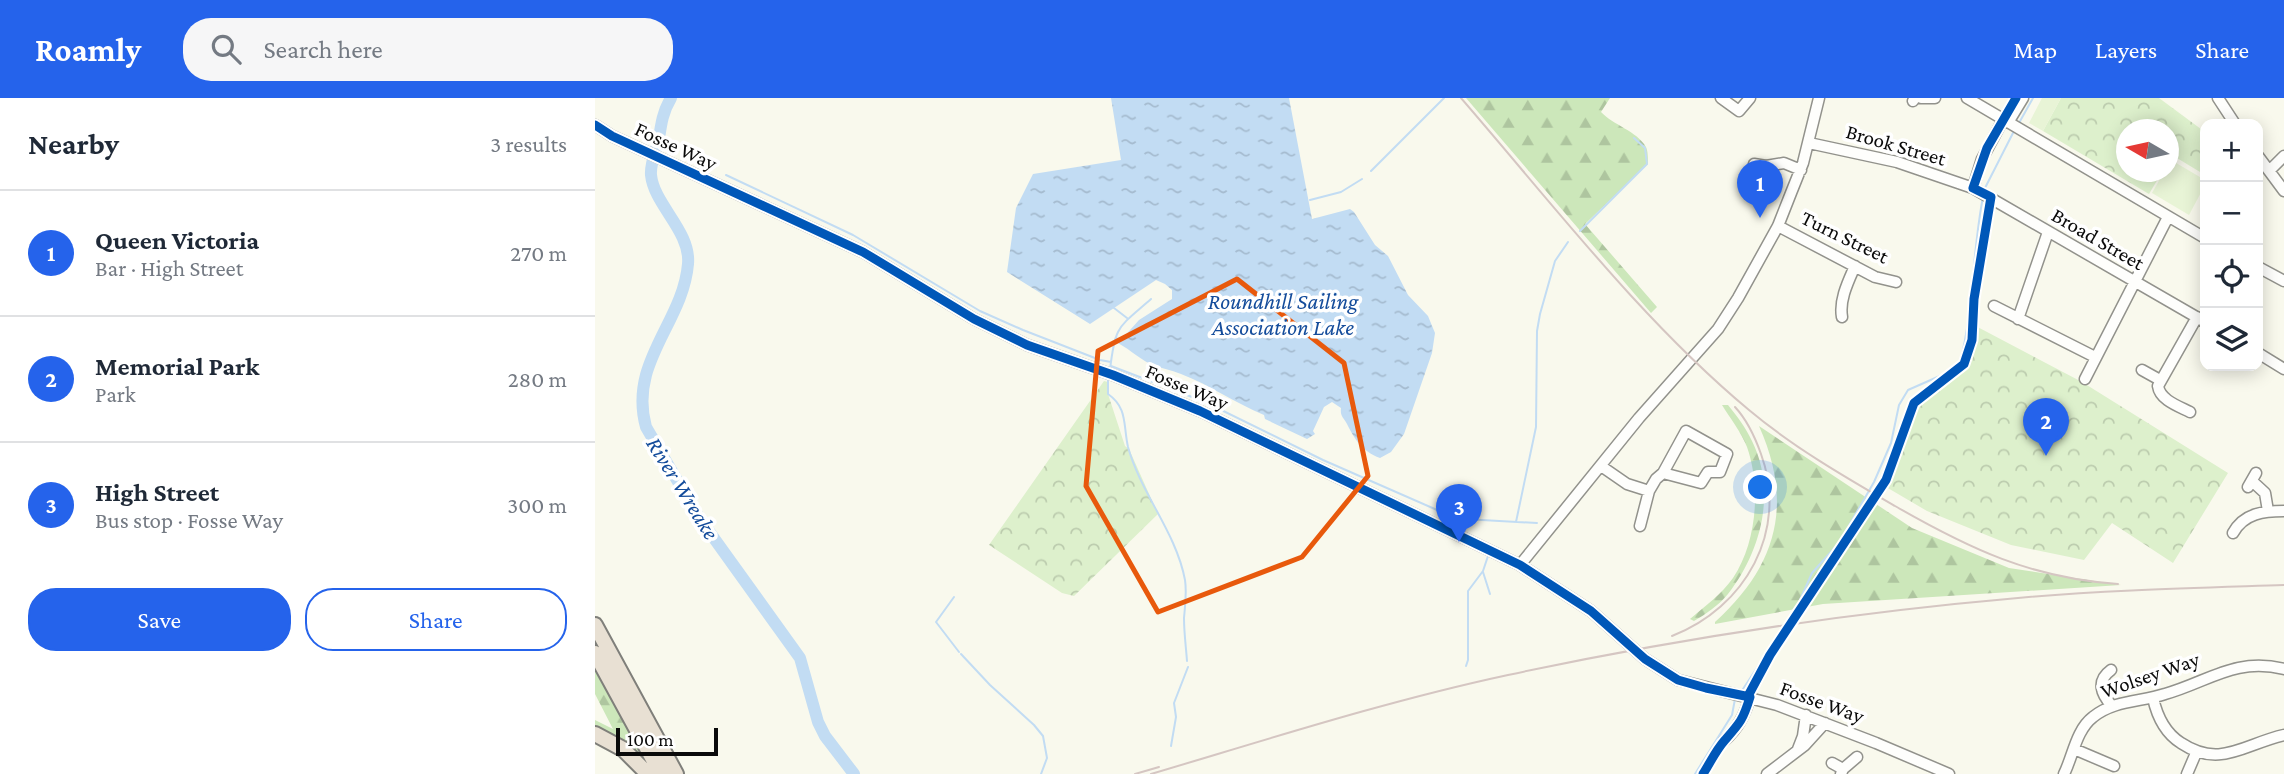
<!DOCTYPE html>
<html lang="en">
<head>
<meta charset="utf-8">
<style>
	body { margin:0; font-family:"Crimson Pro",serif; background:#f6f6f7; color:#1f2937 }
	.controls { position:absolute; right:21px; top:21px; display:grid; overflow:hidden; border-radius:14px; box-shadow:0 4px 18px #0003 }
	.controls button { width:63px; height:63px; display:grid; place-items:center; padding:0; border:0; border-bottom:2px solid #e0e1e3; background:#fff; color:#1f2937; font:35px sans-serif }
	.compass { position:absolute; left:1521px; top:21px; width:63px; height:63px; border-radius:50%; background:#fff; box-shadow:0 4px 18px #0003; rotate:279deg }
	.scale { position:absolute; left:21px; bottom:18px; width:102px; box-sizing:border-box; padding-left:7px; border:4px solid #0a0a0a; border-top:0; font-size:19px; line-height:24px; white-space:nowrap; color:#0a0a0a; -webkit-text-stroke:5px #fff; paint-order:stroke }
	.you { position:absolute; left:1166px; top:390px; width:24px; height:24px; margin:-18px; border:5px solid #fff; border-radius:50%; background:#1a73e8; box-shadow:0 0 0 10px #1a73e833 }
	.badge { display:grid; place-items:center; width:46px; height:46px; border-radius:50%; background:#2563eb; color:#fff; font-size:23px; font-weight:700 }
	.pin { position:absolute; translate:-50% -58px; filter:drop-shadow(0 2px 4px #0008) }
	.pin::after { content:''; position:absolute; top:37px; width:24px; height:21px; background:inherit; clip-path:polygon(0 0,100% 0,50% 100%) }
	.list { margin:0; padding:0; list-style:none }
	h2 { display:flex; justify-content:space-between; align-items:center; height:91px; margin:0; padding:0 28px; font-size:30px }
	h2 small { font-size:23px; font-weight:400; color:#747a83 }
	.list li { display:grid; grid-template-columns:46px 1fr auto; gap:21px; align-items:center; box-sizing:border-box; height:126px; padding:0 28px; border-top:2px solid #e0e1e3 }
	.list b { display:block; font-size:26px; white-space:nowrap }
	.list p { margin:0; font-size:23px; white-space:nowrap; color:#747a83 }
	.list em { font-size:23px; font-style:normal; color:#747a83 }
	.actions { display:flex; gap:14px; padding:21px 28px }
	.actions a { flex:1; padding:16px 0; border:2px solid #2563eb; border-radius:28px; text-align:center; font-size:24px; color:#2563eb }
	.actions .main { background:#2563eb; color:#fff }
	.icon { flex:none; width:38px; height:38px; fill:none; stroke:currentColor; stroke-width:2; stroke-linecap:round; stroke-linejoin:round }
	.map { position:relative; flex:none; width:1689px; height:676px; overflow:hidden }
	header { display:flex; align-items:center; gap:42px; box-sizing:border-box; height:98px; padding:0 35px; background:#2563eb; color:#fff }
	header strong { font-size:33px }
	nav { display:flex; gap:38px; margin-inline-start:auto; font-size:24px }
	.search { width:490px; height:63px; background:#f6f6f7; display:flex; align-items:center; gap:18px; box-sizing:border-box; padding:0 24px; border-radius:28px; color:#747a83; font-size:26px }
	main { display:flex }
	aside { flex:1; background:#fff }
	.map>svg:first-child { display:block }
</style>
</head>
<body>
<header>
<strong>Roamly</strong>
<div class="search"><svg class="icon" aria-label="search" viewBox="0 0 24 24"><circle cx="10" cy="10" r="6"/><path d="M15 15l6 6"/></svg>Search here</div>
<nav><a>Map</a><a>Layers</a><a>Share</a></nav>
</header>
<main>
<aside>
<h2>Nearby<small>3 results</small></h2>
<ul class="list">
<li><span class="badge">1</span><div><b>Queen Victoria</b><p>Bar · High Street</p></div><em>270 m</em></li>
<li><span class="badge">2</span><div><b>Memorial Park</b><p>Park</p></div><em>280 m</em></li>
<li><span class="badge">3</span><div><b>High Street</b><p>Bus stop · Fosse Way</p></div><em>300 m</em></li>
</ul>
<div class="actions"><a class="main">Save</a><a>Share</a></div>
</aside>
<div class="map">
<svg width="1689" height="676" viewBox="0 0 1689 676">
	<defs>
		<pattern id="forest-firs" width="22" height="20" patternUnits="userSpaceOnUse" patternTransform="scale(1.75)"><rect width="22" height="20" fill="#cce7ba"/><path d="M5 1l3.5 6h-7zM16 11l3.5 6h-7z" fill="#aec59f"/></pattern>
		<pattern id="park-crowns" width="20" height="18" patternUnits="userSpaceOnUse" patternTransform="scale(1.75)"><rect width="20" height="18" fill="#ddf0cc"/><path d="M2 6a3 3 0 1 1 6 0M12 15a3 3 0 1 1 6 0" fill="none" stroke="#bcccae"/></pattern>
		<pattern id="water-ripples" width="26" height="14" patternUnits="userSpaceOnUse" patternTransform="scale(1.75)"><rect width="26" height="14" fill="#c2dcf3"/><path d="M2 4q2-2 4 0t4 0M15 11q2-2 4 0t4 0" fill="none" stroke="#a5bbcf"/></pattern>
	</defs>
	<rect width="100%" height="100%" fill="#f9f9ed"/>
	<path fill="url(#forest-firs)" d="M871 0H1015L1006 14C1018 27 1042 33 1051 49 1053 53 1053 61 1053 66L990 126 1062 209 1056 215Z
		M1127 307H1133C1142 318 1151 330 1157 343 1182 393 1166 454 1133 496 1124 507 1111 516 1099 523L1095 521C1110 508 1126 497 1138 480 1162 444 1166 389 1152 349 1146 334 1135 320 1127 307Z
		M1164 328 1317 430 1414 470 1526 487 1228 506 1120 526V524C1182 468 1199 406 1164 328Z
		M0 573 45 654 44 658 0 630V622L18 631 0 596Z"/>
	<path fill="url(#park-crowns)" d="M1466 0H1564L1610 34V77L1577 57 1574 62V32H1532V74H1567L1554 96 1448 33Z
		M1375 225 1487 284 1633 375 1578 465 1517 425 1489 462 1416 447 1332 413 1286 386 1317 301 1368 265 1374 242Z
		M509 283 513 284V296L530 348 534 351 563 416 479 498 467 495 394 447Z"/>
	<path fill="#e8f4d6" d="M1447 0H1466L1448 33 1434 25Z
		M1576 62 1610 82V87L1594 117 1557 95 1569 74H1574Z"/>
	<path fill="url(#water-ripples)" d="M516 0H694L717 121 755 111 759 114 780 147 793 158 813 197 833 218 840 235 837 255 809 336 796 354 785 360C767 353 760 342 752 326 748 319 745 318 746 310L737 304 729 309 718 333 720 336 712 341 670 321 669 317C640 305 615 287 586 276 576 272 565 270 555 266 542 259 532 249 519 243L520 239 527 241 544 222 577 201V192L570 186 561 182 495 226 412 174 421 110 438 76 526 62Z"/>
	<g fill="none" stroke-linecap="round" stroke-linejoin="round">
		<path stroke="#c2dcf3" stroke-width="2" d="M1424 25 1438 0
			M776 73 849 0
			M131 77 258 137 385 213 428 232 505 262 516 264
			M1390 90 1419 33
			M715 102 746 94 767 81
			M985 133 1052 66 1050 50 1039 40
			M519 210 532 220
			M516 268 610 304 728 362 842 412
			M515 272C520 227 523 230 556 201
			M513 281V296C533 310 528 327 533 349 546 396 581 434 590 482 592 495 590 508 589 520 589 535 591 549 592 563
			M846 414 869 421 942 425
			M921 424 941 329 942 233 945 216 960 163 973 144
			M888 474 895 496
			M359 499 341 524 364 554
			M366 556 395 587 439 627 448 638 452 660 446 676
			M871 568 873 562V493L888 473 893 458
			M1146 594 1201 511 1217 475 1244 445 1279 384 1296 345 1304 307 1313 292 1347 277 1365 265C1379 211 1377 154 1388 99
			M576 648 581 619 579 605 593 569
			M1100 676 1137 617 1140 601"/>
		<path stroke="#c2dcf3" stroke-width="12" d="M76 0C68 13 66 26 64 41 61 53 55 65 56 77 59 107 96 133 93 166 88 225 33 264 51 329L103 418 205 560 223 624 230 638 259 676"/>
		<g stroke="#92928c" stroke-width="13">
			<path id="minor" d="M1126 0 1144 13 1155 0
				M1326 0H1340
				M1372 0 1610 140
				M1623 0 1640 26
				M1318 3 1320 0
				M1414 23 1428 0
				M0 27 17 38 268 154 379 221 432 247 518 277 605 313 925 467 996 513 1050 561 1083 582 1182 607 1281 645 1354 676
				M1214 45 1302 64 1378 90 1610 224
				M1663 58 1689 93
				M1159 66 1171 68 1189 65 1206 72
				M1674 73 1689 58
				M1378 90 1387 61 1409 20
				M1183 128 1280 179 1301 184
				M1663 169 1689 183
				M1399 208 1500 259
				M1247 219C1244 202 1253 184 1260 168
				M1423 221 1453 134
				M1663 255 1689 271
				M1547 272 1565 282
				M1490 281 1573 119
				M1595 314C1583 308 1565 302 1563 288L1602 219
				M1006 368 1032 386 1054 393 1061 381 1068 375 1106 385 1113 374H1125L1132 356 1091 333 1068 375
				M1657 383 1670 395 1673 413
				M1653 389 1661 375
				M1045 428 1054 393
				M1638 435C1649 415 1669 413 1689 413
				M925 467 1044 320 1123 231 1143 200 1183 128 1196 95 1208 65 1224 0
				M1516 572C1501 583 1506 596 1517 608
				M1558 600C1562 618 1570 635 1586 645 1625 671 1649 646 1689 637
				M1129 643C1143 630 1150 617 1155 599
				M1203 651 1208 638 1211 617
				M1479 651 1519 668
				M1237 665 1248 671
				M1172 676 1210 647 1230 625
				M1246 676 1248 671 1262 659
				M1469 676C1478 658 1481 632 1498 619 1519 602 1546 604 1570 596 1613 584 1640 559 1689 571
				M1592 676 1601 655"/>
		</g>
		<g stroke="#7f7f7a" stroke-width="18">
			<path id="highway" d="M0 527 81 676
				M0 555 66 676
				M0 636 28 651 53 676"/>
		</g>
		<use href="#minor" stroke="#fefefc" stroke-width="10"/>
		<use href="#highway" stroke="#e8e0d3" stroke-width="14"/>
		<path stroke="#d5c6c2" stroke-width="2" d="M866 0C957 105 1047 223 1154 312 1198 349 1250 379 1300 408 1375 451 1436 480 1523 486
			M1077 538C1150 510 1194 433 1166 356 1160 339 1153 323 1140 309
			M540 676 564 669
			M556 676C674 641 792 603 913 577 1081 541 1251 515 1423 500 1511 492 1600 490 1689 487"/>
		<g stroke="#fff" stroke-width="13">
			<path id="cycleway" d="M0 27 17 38 268 154 379 221 432 247 518 277 605 313 925 467 996 513 1050 561 1083 582 1111 590 1155 599C1148 622 1145 625 1130 642 1121 652 1115 665 1108 676
				M1153 598 1175 557 1291 382 1319 305 1369 266 1377 242 1379 201 1396 99 1378 90 1392 50 1421 0"/>
		</g>
		<use href="#cycleway" stroke="#0057b8" stroke-width="9"/>
	</g>
	<path fill="none" stroke="#e8590c" stroke-width="5" stroke-linejoin="round" d="M642 181 749 265 773 378 707 459 563 514 491 388 503 253Z"/>
	<g text-anchor="middle" stroke-width="7" stroke-linejoin="round" paint-order="stroke">
		<g font-size="21" fill="#0a0a0a" stroke="#fff">
			<text transform="translate(1301 47) rotate(16)" y="7">Brook Street</text>
			<text transform="translate(81 48) rotate(25)" y="7">Fosse Way</text>
			<text transform="translate(1250 139) rotate(26)" y="7">Turn Street</text>
			<text transform="translate(1503 141) rotate(30)" y="7">Broad Street</text>
			<text transform="translate(592 289) rotate(23)" y="7">Fosse Way</text>
			<text transform="translate(1555 577) rotate(-19)" y="7">Wolsey Way</text>
			<text transform="translate(1227 604) rotate(20)" y="7">Fosse Way</text>
		</g>
		<g font-size="23" font-style="italic" fill="#144c9b" stroke="#fff">
			<text x="688" y="211">Roundhill Sailing<tspan x="688" dy="26">Association Lake</tspan></text>
			<text transform="translate(88 390) rotate(58)" y="8">River Wreake</text>
		</g>
	</g>
</svg>
<div class="controls">
<button>+</button>
<button>−</button>
<button><svg class="icon" aria-label="locate" viewBox="0 0 24 24"><circle cx="12" cy="12" r="6"/><path d="M12 2v4M12 18v4M2 12h4M18 12h4"/></svg></button>
<button><svg class="icon" aria-label="layers" viewBox="0 0 24 24"><path d="M12 4l9 5-9 5-9-5zM3 14l9 5 9-5"/></svg></button>
</div>
<svg class="compass" viewBox="-18 -18 36 36"><path d="M0-13l5 13h-10z" fill="#e53935"/><path d="M0 13l5-13h-10z" fill="#747a83"/></svg>
<div class="scale">100 m</div>
<div class="you"></div>
<div class="pin badge" style="left:1165px;top:120px">1</div>
<div class="pin badge" style="left:1451px;top:358px">2</div>
<div class="pin badge" style="left:864px;top:444px">3</div>
</div>
</main>
</body>
</html>
